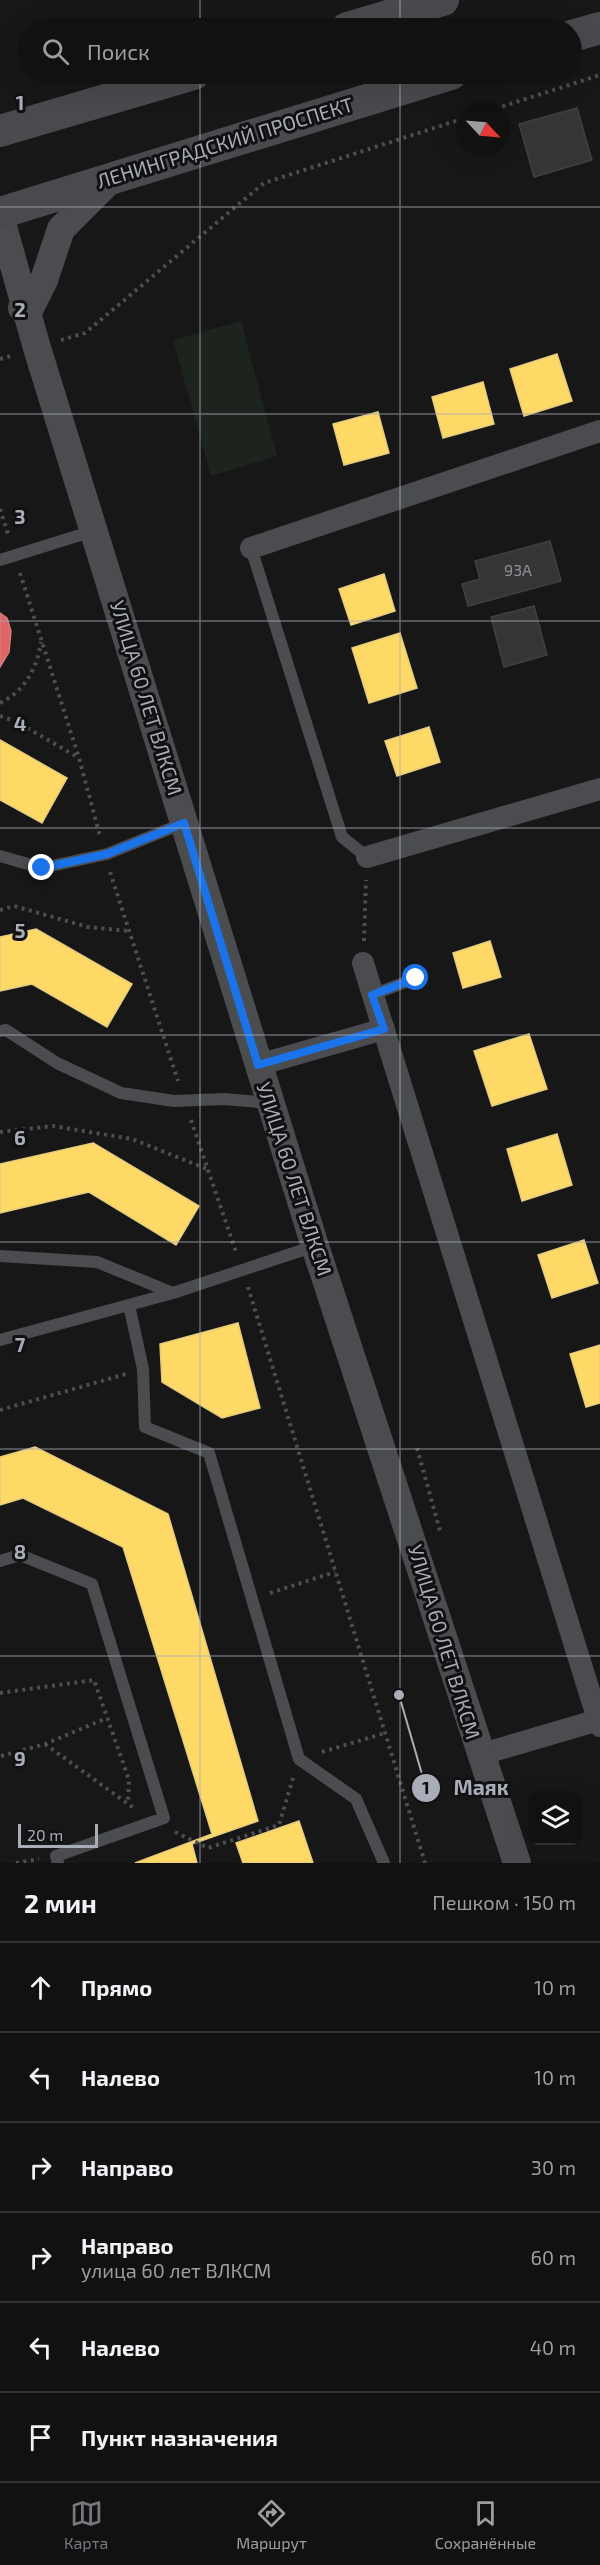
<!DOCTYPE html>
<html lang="ru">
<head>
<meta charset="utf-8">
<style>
	body { margin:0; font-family:"Exo 2",sans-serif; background:#1a1a1a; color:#f1f3f6 }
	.controls { position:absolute; right:18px; bottom:18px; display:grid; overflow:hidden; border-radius:12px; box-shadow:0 6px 24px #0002 }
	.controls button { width:54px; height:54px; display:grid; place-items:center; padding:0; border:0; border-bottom:2px solid #303131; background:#111; color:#f1f3f6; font:30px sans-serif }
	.compass { position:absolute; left:456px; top:102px; width:54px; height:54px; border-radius:50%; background:#111; box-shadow:0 6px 24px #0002; rotate:116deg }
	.scale { position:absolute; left:18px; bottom:15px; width:80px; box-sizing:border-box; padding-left:6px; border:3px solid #a8adb8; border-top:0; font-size:16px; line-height:21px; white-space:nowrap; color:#a8adb8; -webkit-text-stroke:4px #111113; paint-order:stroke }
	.stop { position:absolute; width:18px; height:18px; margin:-14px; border:4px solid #1a73e8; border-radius:50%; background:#fff }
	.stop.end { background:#1a73e8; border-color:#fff; box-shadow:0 2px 6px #0008 }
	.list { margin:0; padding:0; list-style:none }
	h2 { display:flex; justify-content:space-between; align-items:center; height:78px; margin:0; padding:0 24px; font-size:26px }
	h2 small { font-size:20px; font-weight:400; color:#9c9d9f }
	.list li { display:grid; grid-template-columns:39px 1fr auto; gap:18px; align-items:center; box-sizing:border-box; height:90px; padding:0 24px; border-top:2px solid #303131 }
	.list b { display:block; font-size:22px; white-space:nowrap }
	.list p { margin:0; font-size:20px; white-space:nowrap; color:#9c9d9f }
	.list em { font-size:20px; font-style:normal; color:#9c9d9f }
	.icon { flex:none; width:33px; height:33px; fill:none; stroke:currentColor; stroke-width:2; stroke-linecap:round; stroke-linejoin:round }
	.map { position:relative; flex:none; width:600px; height:1863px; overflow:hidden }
	.search { position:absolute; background:#111; box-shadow:0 6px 24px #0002; left:18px; right:18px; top:18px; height:66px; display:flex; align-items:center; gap:15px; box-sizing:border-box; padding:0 21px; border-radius:33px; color:#9c9d9f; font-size:22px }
	.sheet { height:618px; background:#111 }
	nav { display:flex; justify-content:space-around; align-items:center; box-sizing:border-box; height:84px; border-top:2px solid #303131; background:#111; font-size:16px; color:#9c9d9f }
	nav a { display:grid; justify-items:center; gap:3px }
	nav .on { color:#757880 }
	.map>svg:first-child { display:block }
</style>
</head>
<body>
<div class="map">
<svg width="600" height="1863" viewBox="0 0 600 1863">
	<rect width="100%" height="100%" fill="#171717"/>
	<path fill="#1d241e" d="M241 321 277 456 211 476 173 340Z"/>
	<path fill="#ffd966" stroke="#e5cc7f" stroke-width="1.5" d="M557 354 572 401 524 416 510 369Z
		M483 382 494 424 443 438 432 397Z
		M378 412 389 453 344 465 333 424Z
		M384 574 395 611 351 625 339 589Z
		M400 633 417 688 369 703 352 648Z
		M429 727 440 762 397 776 385 741Z
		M0 740 67 778 42 823 0 800Z
		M36 929 132 984 107 1027 32 984 0 991V937Z
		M490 941 501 977 463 988 453 953Z
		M529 1034 547 1089 492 1106 474 1051Z
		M557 1134 572 1185 522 1201 507 1149Z
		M93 1143 199 1206 176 1245 89 1192 0 1213V1164Z
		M584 1240 598 1283 552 1298 538 1255Z
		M238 1323 260 1408 222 1418 162 1382 160 1344Z
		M600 1345V1403L586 1407 570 1354Z
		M35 1447 168 1514 258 1821 192 1844 197 1863H135L212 1834 123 1547 23 1498 0 1505V1457Z
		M299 1821 313 1863H243L236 1843Z"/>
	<path fill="#e06666" stroke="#cf7b7f" stroke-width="1.5" d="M0 613 7 618 11 631 9 652 0 667Z"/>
	<path fill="#353536" stroke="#3f4043" stroke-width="1.5" d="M577 108 592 160 534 177 519 124Z
		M550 541 561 581 468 606 462 584 480 579 475 561Z
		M534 606 547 655 504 667 491 617Z"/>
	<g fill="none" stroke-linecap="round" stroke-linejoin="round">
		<path stroke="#4d4e52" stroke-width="4" stroke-dasharray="3 4.5" stroke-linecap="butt" d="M488 111 600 75
			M61 340 85 333 264 183 465 118
			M0 359 11 356
			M0 509 9 537
			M20 573 79 758 100 836
			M0 703C25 691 37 668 41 642
			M0 716 17 722 79 758
			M110 872 178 1081
			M0 910 14 906 88 927 128 931
			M364 941 366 880
			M191 1120 236 1252
			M0 1132 53 1126 132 1139 207 1169
			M248 1287 425 1863
			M0 1410 126 1374
			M417 1448 440 1531
			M270 1593 335 1572
			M0 1693 94 1680 129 1780 128 1803
			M45 1744 135 1809
			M322 1752 385 1733
			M1 1756 45 1744 107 1718
			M175 1832 208 1848 279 1825 293 1778
			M16 1863 39 1859"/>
		<path stroke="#4b4c50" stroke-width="12" d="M251 548 342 837 367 857
			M0 560 93 531
			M0 856 42 868 107 854 184 823
			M372 995 416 978
			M0 1031 6 1030 57 1063 121 1093 174 1101 224 1099 269 1103
			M0 1256 97 1262 173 1293
			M129 1305 143 1369 145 1427 209 1453 299 1759 356 1799 384 1863
			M0 1340 173 1293 315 1246
			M0 1561 20 1555 92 1584 164 1818 56 1856 58 1863"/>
		<path stroke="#4b4c50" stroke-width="22" d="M251 548 600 431
			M367 857 600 789
			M363 963 600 1726
			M258 1065 384 1029
			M479 1755 598 1720"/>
		<path stroke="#4b4c50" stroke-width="28" d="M0 216 37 348 315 1246 517 1863
			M22 308 27 314 44 280 61 229 112 178"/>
		<path stroke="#4a4a4e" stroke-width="32" d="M347 28 443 0
			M572 36 600 28
			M0 131 194 74
			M0 213 451 74"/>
	</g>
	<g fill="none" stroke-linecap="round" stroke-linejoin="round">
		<path stroke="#1a73e8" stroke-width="8" d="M42 868 107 854 184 823 258 1065 384 1029 372 995 416 978"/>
	</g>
	<path fill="none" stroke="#a8adb8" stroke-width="1.5" stroke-opacity="0.55" d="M200 0V28M400 0V28M200 74V1863M400 74V1863M0 207H600M0 414H600M0 621H600M0 828H600M0 1035H600M0 1242H600M0 1449H600M0 1656H600"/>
	<g text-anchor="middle" stroke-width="6" stroke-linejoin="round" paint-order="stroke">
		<g font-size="16" fill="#8b8f98">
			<text x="518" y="576">93А</text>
		</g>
		<g font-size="20" fill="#a8adb8" stroke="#111113">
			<text transform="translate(225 143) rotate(-17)" y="7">ЛЕНИНГРАДСКИЙ ПРОСПЕКТ</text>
			<text transform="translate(146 698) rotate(73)" y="7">УЛИЦА 60 ЛЕТ ВЛКСМ</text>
			<text transform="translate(294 1179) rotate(72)" y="7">УЛИЦА 60 ЛЕТ ВЛКСМ</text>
			<text transform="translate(444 1642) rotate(73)" y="7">УЛИЦА 60 ЛЕТ ВЛКСМ</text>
		</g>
	</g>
	<g font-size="20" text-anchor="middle" font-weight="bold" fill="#a8adb8" stroke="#111113" stroke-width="6" stroke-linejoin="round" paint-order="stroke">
		<text x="20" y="110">1</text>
		<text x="20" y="317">2</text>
		<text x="20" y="524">3</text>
		<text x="20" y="731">4</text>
		<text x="20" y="938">5</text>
		<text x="20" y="1145">6</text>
		<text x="20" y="1352">7</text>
		<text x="20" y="1559">8</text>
		<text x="20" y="1766">9</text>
	</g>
	<path fill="none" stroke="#a8adb8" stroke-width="2" d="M399 1695L426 1788"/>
	<g fill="#a8adb8" stroke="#111113" stroke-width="2">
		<circle cx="399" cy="1695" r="6"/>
		<circle cx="426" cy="1788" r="15"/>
	</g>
	<g font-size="18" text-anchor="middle" font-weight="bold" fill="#111">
		<text x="426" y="1794">1</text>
	</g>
	<g font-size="21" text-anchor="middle" font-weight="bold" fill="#a8adb8" stroke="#111113" stroke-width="6" stroke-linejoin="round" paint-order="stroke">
		<text x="481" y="1795">Маяк</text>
	</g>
</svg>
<div class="controls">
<button><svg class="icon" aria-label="layers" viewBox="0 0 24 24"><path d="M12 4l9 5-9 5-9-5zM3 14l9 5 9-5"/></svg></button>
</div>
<svg class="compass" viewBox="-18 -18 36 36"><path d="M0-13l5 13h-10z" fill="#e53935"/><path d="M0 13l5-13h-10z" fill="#9c9d9f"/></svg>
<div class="scale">20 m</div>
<div class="stop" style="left:416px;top:978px"></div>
<div class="stop end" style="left:42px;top:868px"></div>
<div class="search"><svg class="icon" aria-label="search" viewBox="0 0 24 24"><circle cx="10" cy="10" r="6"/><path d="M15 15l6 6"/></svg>Поиск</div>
</div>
<section class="sheet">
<h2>2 мин<small>Пешком · 150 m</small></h2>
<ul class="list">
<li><svg class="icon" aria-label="ahead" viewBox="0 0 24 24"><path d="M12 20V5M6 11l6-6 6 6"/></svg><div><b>Прямо</b></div><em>10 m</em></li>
<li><svg class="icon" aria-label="left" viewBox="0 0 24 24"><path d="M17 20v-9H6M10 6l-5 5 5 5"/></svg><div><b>Налево</b></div><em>10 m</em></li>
<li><svg class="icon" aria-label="right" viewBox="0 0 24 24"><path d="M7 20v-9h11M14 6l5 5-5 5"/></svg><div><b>Направо</b></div><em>30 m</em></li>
<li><svg class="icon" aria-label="right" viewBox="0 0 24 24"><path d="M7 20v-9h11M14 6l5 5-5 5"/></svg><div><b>Направо</b><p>улица 60 лет ВЛКСМ</p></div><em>60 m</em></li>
<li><svg class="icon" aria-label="left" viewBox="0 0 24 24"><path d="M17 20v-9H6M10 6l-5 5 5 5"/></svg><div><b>Налево</b></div><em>40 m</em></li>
<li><svg class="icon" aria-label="arrive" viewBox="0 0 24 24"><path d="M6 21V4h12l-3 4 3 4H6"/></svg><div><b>Пункт назначения</b></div></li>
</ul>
</section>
<nav>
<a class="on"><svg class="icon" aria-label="map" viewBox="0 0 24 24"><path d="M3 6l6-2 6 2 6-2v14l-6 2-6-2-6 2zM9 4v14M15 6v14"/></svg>Карта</a>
<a><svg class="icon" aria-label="directions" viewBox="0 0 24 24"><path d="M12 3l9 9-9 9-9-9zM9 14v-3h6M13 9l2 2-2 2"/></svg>Маршрут</a>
<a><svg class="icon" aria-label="saved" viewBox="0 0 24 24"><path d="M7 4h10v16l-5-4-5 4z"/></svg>Сохранённые</a>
</nav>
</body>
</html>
